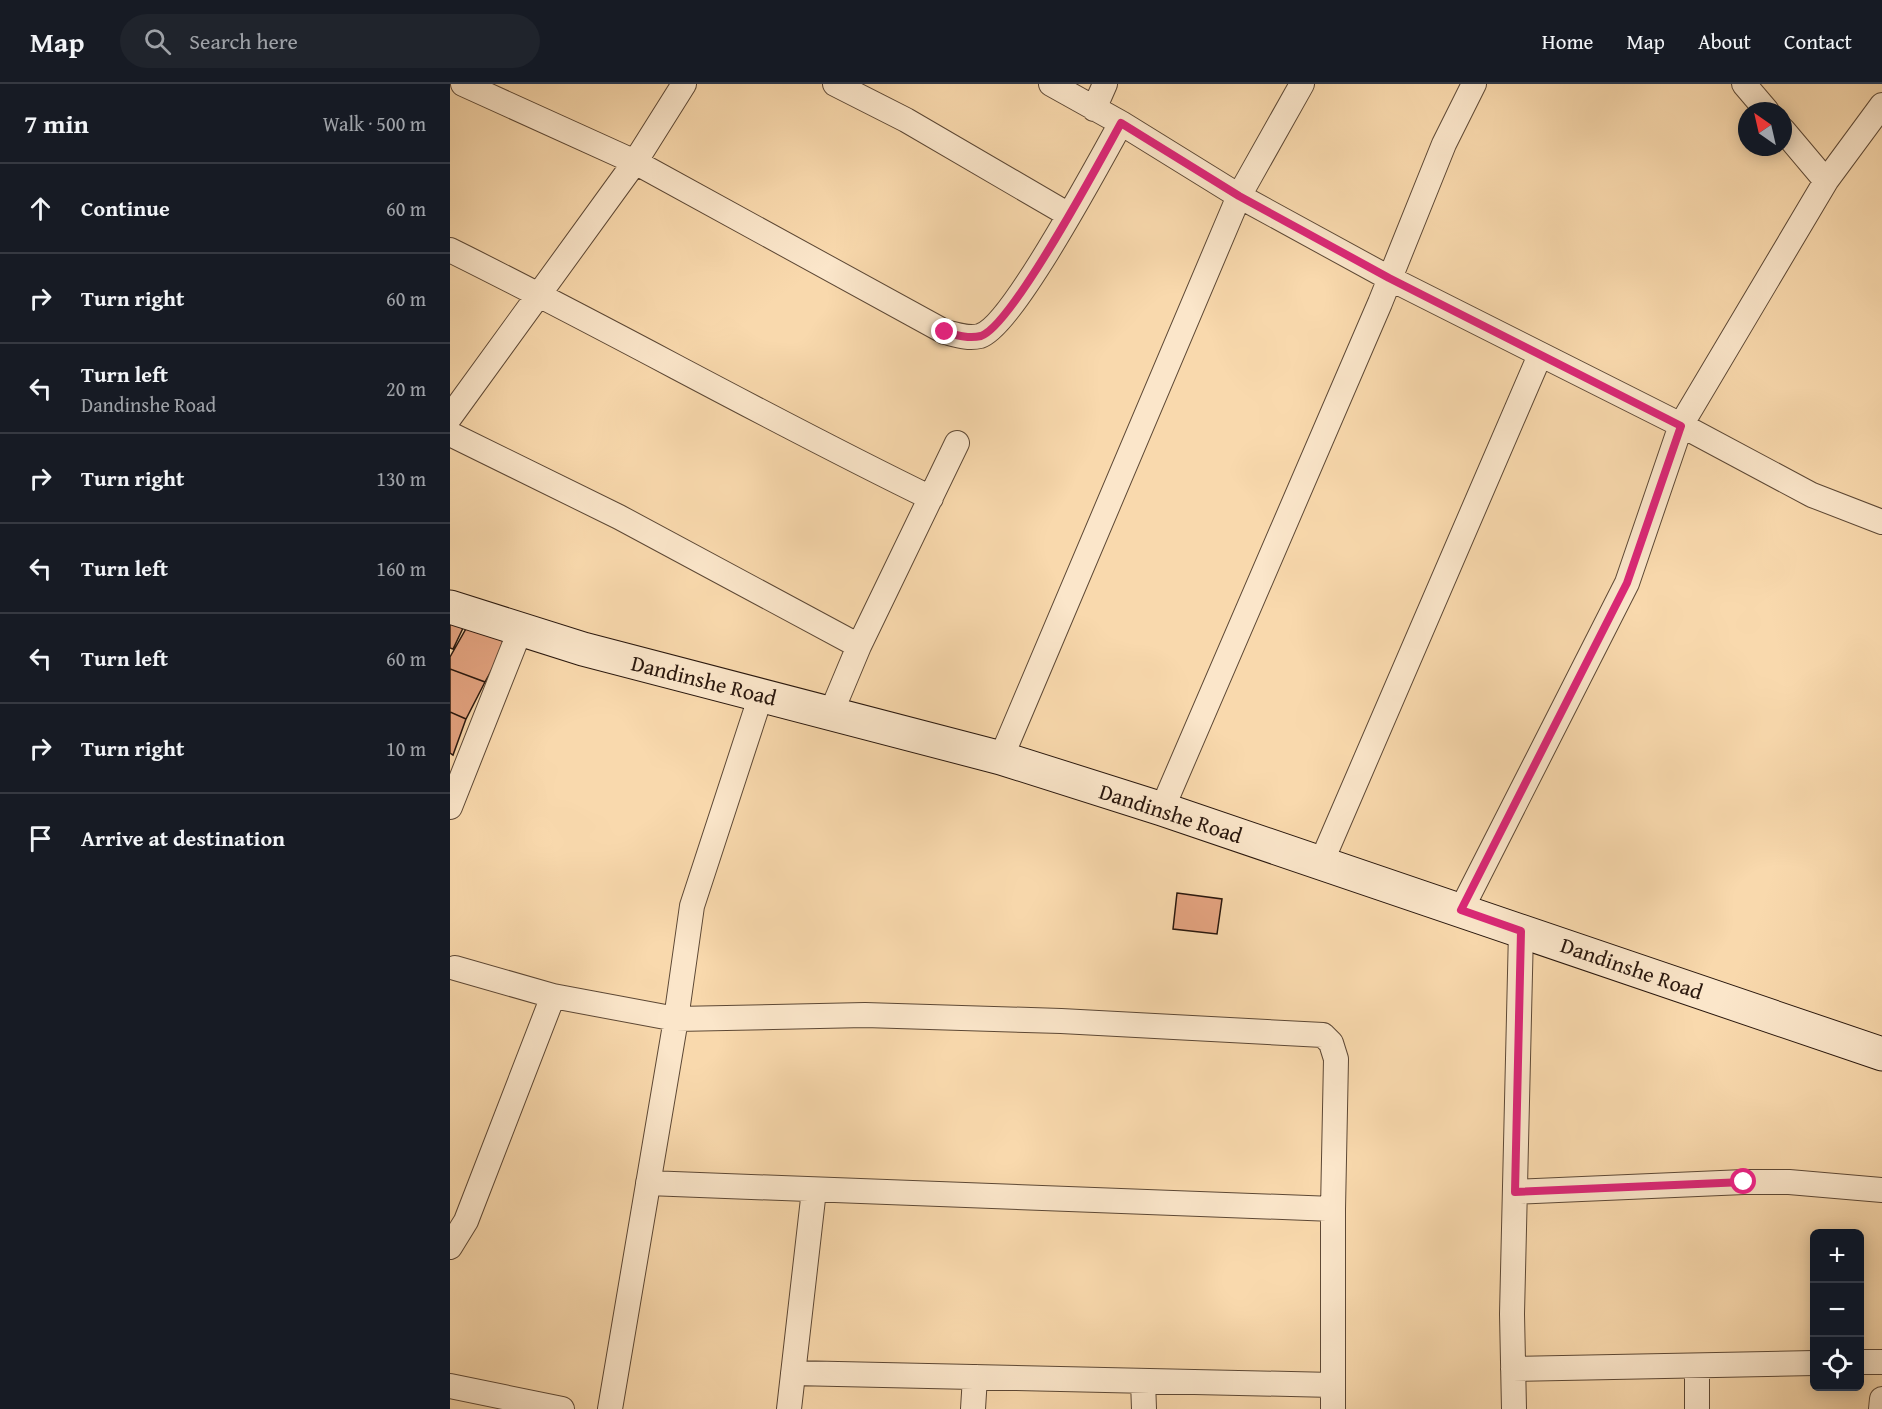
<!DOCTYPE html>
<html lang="en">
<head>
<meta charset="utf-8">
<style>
	body { margin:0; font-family:"Gentium Book Plus",serif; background:#20242c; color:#f1f3f6 }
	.controls { position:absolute; right:18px; bottom:18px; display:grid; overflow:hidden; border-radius:9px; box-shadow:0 3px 15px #0003 }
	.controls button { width:54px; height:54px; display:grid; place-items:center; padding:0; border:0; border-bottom:2px solid #363941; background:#171b24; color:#f1f3f6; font:30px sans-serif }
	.compass { position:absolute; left:1288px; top:18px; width:54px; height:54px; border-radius:50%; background:#171b24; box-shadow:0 3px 15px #0003; rotate:326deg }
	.stop { position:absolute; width:18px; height:18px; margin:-14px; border:4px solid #db2777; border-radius:50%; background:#fff }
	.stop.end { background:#db2777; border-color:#fff; box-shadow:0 2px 6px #0008 }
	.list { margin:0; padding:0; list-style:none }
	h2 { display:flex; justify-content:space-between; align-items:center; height:78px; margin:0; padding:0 24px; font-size:26px }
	h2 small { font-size:20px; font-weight:400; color:#9ea1a6 }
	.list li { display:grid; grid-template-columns:39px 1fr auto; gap:18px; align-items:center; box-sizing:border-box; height:90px; padding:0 24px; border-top:2px solid #363941 }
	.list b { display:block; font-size:22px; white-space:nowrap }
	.list p { margin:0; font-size:20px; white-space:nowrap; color:#9ea1a6 }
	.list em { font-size:20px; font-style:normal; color:#9ea1a6 }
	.icon { flex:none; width:33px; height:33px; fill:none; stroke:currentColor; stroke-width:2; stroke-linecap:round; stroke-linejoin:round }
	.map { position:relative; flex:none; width:1432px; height:1325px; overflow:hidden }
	header { display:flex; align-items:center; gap:36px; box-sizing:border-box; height:84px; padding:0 30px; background:#171b24; border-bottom:2px solid #363941 }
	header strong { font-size:28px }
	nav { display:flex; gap:33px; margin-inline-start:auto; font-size:21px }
	.search { width:420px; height:54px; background:#20242c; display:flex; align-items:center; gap:15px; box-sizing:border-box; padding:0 21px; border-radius:33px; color:#9ea1a6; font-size:22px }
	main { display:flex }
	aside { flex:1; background:#171b24 }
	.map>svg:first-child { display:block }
</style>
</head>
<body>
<header>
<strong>Map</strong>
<div class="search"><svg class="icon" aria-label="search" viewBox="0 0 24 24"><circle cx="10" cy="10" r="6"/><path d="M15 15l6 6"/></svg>Search here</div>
<nav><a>Home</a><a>Map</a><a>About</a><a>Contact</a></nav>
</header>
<main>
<aside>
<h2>7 min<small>Walk · 500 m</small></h2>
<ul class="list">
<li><svg class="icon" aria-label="ahead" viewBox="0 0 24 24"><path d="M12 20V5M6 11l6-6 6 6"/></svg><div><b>Continue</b></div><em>60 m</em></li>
<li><svg class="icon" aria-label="right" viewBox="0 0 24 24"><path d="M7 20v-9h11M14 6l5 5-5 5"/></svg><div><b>Turn right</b></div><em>60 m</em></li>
<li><svg class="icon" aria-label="left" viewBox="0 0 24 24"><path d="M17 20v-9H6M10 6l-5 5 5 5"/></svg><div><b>Turn left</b><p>Dandinshe Road</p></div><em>20 m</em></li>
<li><svg class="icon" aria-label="right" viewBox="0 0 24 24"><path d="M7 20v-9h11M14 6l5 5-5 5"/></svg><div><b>Turn right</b></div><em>130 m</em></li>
<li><svg class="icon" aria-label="left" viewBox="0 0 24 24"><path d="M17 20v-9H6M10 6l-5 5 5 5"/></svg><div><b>Turn left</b></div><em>160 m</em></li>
<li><svg class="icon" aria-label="left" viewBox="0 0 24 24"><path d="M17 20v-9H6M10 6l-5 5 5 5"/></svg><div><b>Turn left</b></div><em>60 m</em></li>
<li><svg class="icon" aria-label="right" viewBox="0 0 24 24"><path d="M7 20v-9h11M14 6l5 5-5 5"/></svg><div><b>Turn right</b></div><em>10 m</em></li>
<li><svg class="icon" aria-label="arrive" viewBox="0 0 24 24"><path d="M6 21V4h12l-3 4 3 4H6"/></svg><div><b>Arrive at destination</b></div></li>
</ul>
</aside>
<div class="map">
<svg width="1432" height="1325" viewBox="0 0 1432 1325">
	<rect width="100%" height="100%" fill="#f9d9ad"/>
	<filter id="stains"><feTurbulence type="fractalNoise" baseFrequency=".00333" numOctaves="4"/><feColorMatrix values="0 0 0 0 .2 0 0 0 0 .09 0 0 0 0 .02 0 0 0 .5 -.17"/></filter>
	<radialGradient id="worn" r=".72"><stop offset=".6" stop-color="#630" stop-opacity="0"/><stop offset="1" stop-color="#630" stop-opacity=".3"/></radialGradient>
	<path fill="#e5a481" stroke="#29170d" stroke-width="1.5" d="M0 536 14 542 3 565 0 564Z
		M17 543 64 545 35 598 0 585V573Z
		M0 585 35 598 16 635 0 628Z
		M0 628 16 635 3 671 0 669Z
		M727 809 772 815 767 850 723 845Z"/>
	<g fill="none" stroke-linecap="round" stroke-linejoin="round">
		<g stroke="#5d4835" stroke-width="26">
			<path id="street" d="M13 0 185 78 495 248C507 251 518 255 530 252 562 242 651 75 671 39
				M385 0 456 36 619 131
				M601 0 671 39 789 112 939 194 1231 341 1362 411 1432 438
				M1294 0 1317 27
				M644 25 655 0
				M1333 46 1376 97
				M0 166C162 246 318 335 481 414
				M0 333 185 78 234 0
				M0 350 169 433 409 562
				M381 629 409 562 507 359
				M551 674 789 112 852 0
				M0 723 71 544
				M712 725 930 219 994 60 1024 0
				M871 779 1090 271
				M1011 826 1177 499 1231 341 1376 97 1432 21
				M5 884 103 912 226 935 415 931 611 937 873 951 881 959 886 975 883 1125V1325
				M198 1099 883 1125
				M1065 1108 1294 1098H1339L1432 1106
				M0 1163 16 1137 103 912
				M1410 1278H1432
				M1247 1282V1325
				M1063 1285 1364 1279
				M343 1289 883 1301
				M693 1297 694 1325
				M0 1302 112 1325
				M160 1325 226 935 242 822 311 611
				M339 1325 364 1106
				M523 1325 525 1293
				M1064 1325 1062 1230 1071 847
				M1431 1325 1432 1315"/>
		</g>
		<g stroke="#29170d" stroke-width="35">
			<path id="secondary" d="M0 523 133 565 551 674 712 725 1432 970"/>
		</g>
		<use href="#street" stroke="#fbe6ca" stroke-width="24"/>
		<use href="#secondary" stroke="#fbe6ca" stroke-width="33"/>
	</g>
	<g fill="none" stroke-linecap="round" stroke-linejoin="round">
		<path stroke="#db2777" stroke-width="8" d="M495 248C506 251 518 255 531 252 562 242 651 75 671 39L789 112 939 194 1231 342 1177 499 1011 826 1071 847 1065 1108 1294 1098"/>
	</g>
	<g text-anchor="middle" stroke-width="6" stroke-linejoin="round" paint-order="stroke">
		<g font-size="22" fill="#29170d" stroke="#fbe6ca">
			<text transform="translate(254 596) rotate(14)" y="8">Dandinshe Road</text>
			<text transform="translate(721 729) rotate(18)" y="8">Dandinshe Road</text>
			<text transform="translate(1182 884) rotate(19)" y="8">Dandinshe Road</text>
		</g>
	</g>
	<rect width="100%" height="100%" filter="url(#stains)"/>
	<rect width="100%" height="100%" fill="url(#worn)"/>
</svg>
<div class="controls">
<button>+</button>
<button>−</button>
<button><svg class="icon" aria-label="locate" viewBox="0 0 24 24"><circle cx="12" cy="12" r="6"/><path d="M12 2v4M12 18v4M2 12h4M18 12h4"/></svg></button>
</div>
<svg class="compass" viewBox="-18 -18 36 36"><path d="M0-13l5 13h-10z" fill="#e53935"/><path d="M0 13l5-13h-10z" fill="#9ea1a6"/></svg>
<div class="stop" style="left:1294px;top:1098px"></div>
<div class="stop end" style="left:495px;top:248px"></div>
</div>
</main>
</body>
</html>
